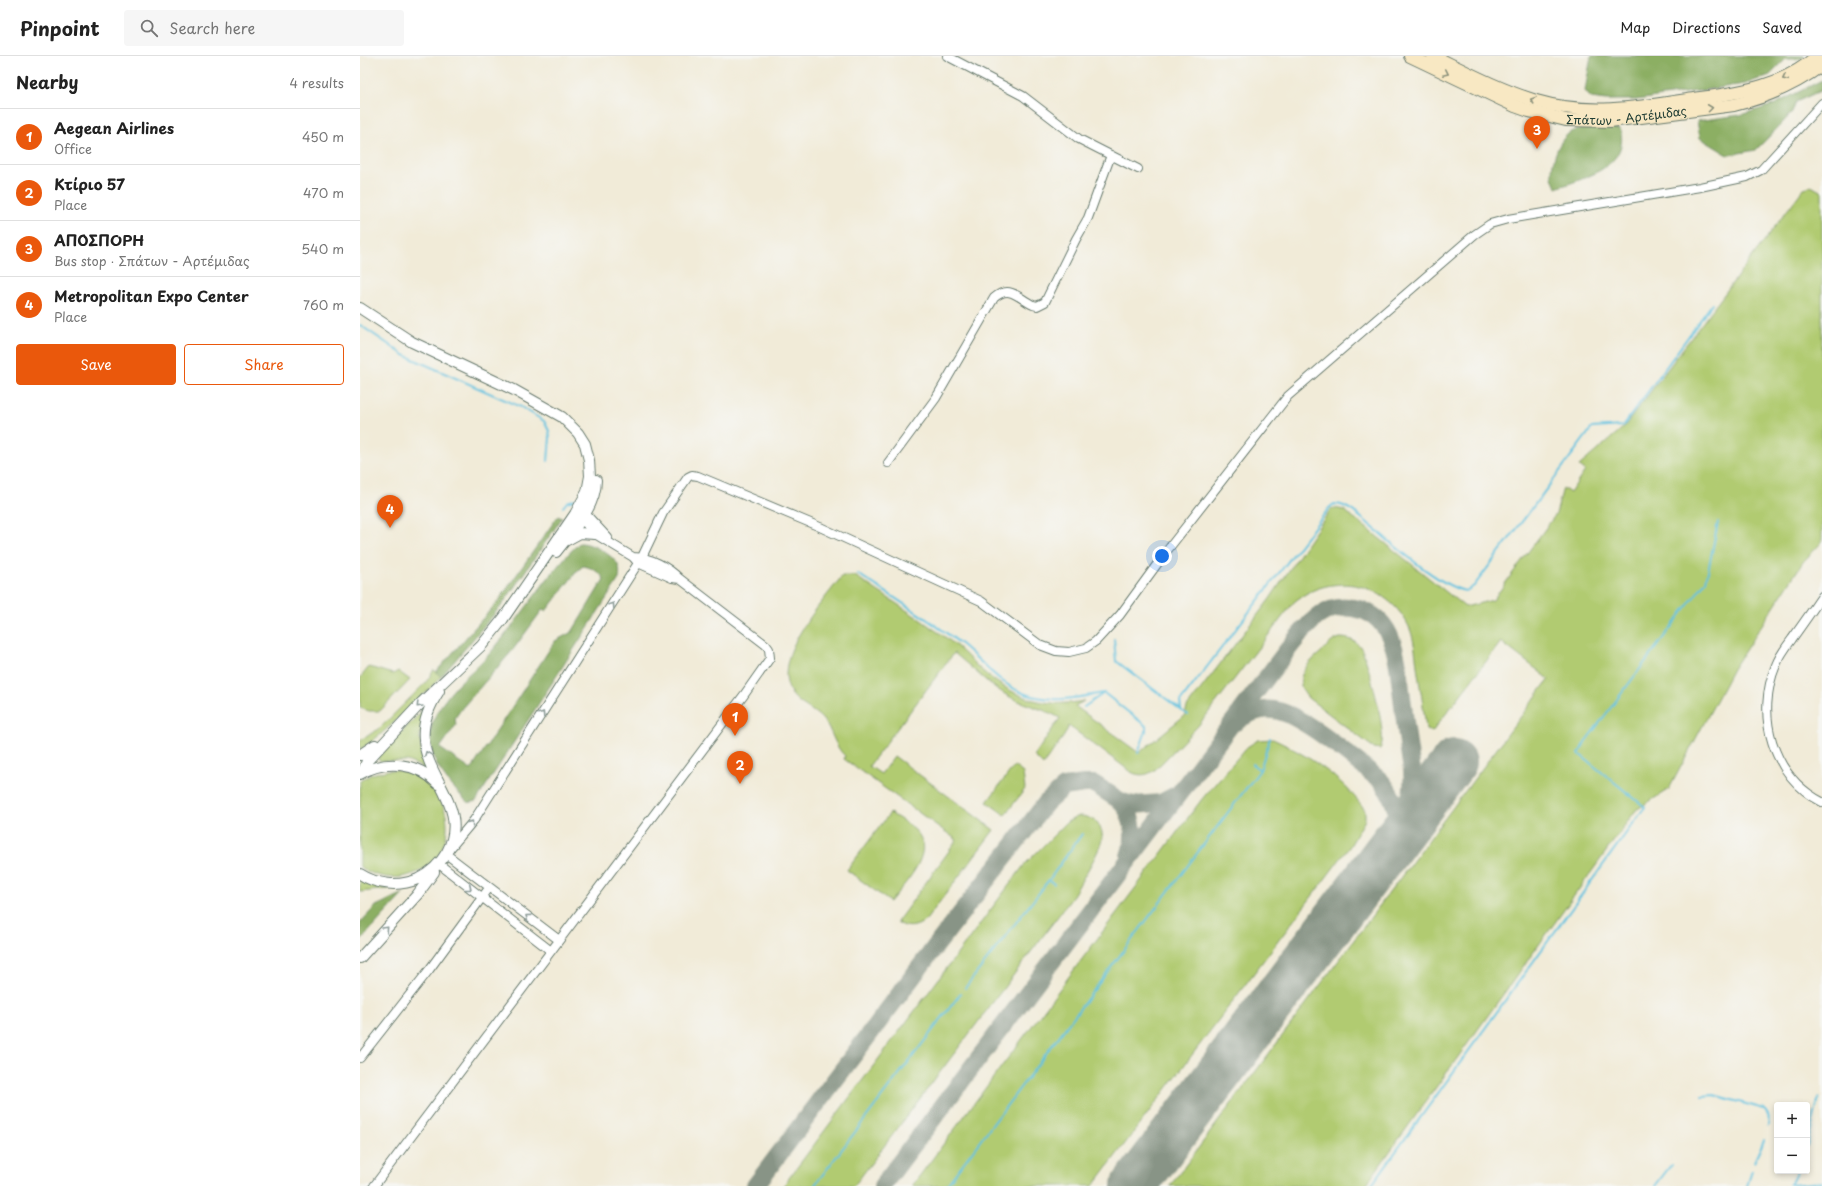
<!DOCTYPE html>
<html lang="en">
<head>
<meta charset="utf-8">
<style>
	body { margin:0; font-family:"Playpen Sans",sans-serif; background:#f6f6f6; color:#222 }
	.controls { position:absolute; right:12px; bottom:12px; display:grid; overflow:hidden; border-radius:4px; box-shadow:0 2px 6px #0003 }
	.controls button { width:36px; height:36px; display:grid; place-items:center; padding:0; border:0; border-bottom:1px solid #e0e0e0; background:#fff; color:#222; font:20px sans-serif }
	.you { position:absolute; left:802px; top:500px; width:14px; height:14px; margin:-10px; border:3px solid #fff; border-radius:50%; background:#1a73e8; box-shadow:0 0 0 6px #1a73e833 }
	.badge { display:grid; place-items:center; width:26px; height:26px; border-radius:50%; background:#ea580c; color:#fff; font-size:13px; font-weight:700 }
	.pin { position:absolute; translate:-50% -33px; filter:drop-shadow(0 1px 2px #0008) }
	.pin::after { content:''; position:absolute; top:21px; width:14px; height:12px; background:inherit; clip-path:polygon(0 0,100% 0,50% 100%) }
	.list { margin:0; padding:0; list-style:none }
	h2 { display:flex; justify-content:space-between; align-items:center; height:52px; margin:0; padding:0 16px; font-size:17px }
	h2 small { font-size:13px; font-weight:400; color:#767676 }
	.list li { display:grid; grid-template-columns:26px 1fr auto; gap:12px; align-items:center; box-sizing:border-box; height:56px; padding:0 16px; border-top:1px solid #e0e0e0 }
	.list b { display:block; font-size:15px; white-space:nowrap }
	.list p { margin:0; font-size:13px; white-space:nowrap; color:#767676 }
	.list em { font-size:13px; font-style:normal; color:#767676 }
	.actions { display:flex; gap:8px; padding:12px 16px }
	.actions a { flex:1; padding:9px 0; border:1px solid #ea580c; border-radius:4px; text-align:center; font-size:14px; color:#ea580c }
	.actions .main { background:#ea580c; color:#fff }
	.icon { flex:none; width:22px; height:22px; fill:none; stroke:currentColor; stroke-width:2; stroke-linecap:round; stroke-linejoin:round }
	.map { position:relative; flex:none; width:1462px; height:1130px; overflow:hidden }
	header { display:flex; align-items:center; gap:24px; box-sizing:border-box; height:56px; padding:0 20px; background:#fff; border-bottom:1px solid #e0e0e0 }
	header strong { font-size:19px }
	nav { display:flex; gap:22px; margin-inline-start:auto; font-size:14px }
	.search { width:280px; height:36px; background:#f6f6f6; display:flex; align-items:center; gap:10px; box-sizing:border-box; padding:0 14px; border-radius:4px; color:#767676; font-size:15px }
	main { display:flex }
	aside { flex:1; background:#fff }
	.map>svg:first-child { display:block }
</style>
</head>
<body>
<header>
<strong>Pinpoint</strong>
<div class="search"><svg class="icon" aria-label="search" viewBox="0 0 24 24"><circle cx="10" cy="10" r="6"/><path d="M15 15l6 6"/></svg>Search here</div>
<nav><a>Map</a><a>Directions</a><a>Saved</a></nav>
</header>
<main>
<aside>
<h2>Nearby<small>4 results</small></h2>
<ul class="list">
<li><span class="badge">1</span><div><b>Aegean Airlines</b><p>Office</p></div><em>450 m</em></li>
<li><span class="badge">2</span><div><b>Κτίριο 57</b><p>Place</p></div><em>470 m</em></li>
<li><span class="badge">3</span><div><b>ΑΠΟΣΠΟΡΗ</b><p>Bus stop · Σπάτων - Αρτέμιδας</p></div><em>540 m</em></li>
<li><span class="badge">4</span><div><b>Metropolitan Expo Center</b><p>Place</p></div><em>760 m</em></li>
</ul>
<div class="actions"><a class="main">Save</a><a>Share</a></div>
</aside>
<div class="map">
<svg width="1462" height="1130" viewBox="0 0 1462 1130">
	<rect width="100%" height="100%" fill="#f6f6f2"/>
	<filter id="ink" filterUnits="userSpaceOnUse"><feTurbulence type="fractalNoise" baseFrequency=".025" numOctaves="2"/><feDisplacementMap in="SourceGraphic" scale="8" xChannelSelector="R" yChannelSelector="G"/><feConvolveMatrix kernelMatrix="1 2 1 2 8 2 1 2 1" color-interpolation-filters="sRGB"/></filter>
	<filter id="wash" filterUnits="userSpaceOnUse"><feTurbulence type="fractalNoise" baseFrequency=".012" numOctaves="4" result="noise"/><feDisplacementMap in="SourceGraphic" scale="16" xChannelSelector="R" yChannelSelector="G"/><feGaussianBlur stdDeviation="0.9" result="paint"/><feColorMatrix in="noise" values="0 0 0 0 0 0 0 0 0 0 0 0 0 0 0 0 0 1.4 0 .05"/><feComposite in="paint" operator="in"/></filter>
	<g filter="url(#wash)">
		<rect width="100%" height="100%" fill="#f1ebd8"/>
		<path fill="#b1cb71" stroke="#688452" d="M1451 130 1462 136V486L1443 506 1373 613 1309 733 1276 754 1005 1130H810L1189 623 1141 586 1072 676 1066 673C1064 654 1061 636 1058 618 1056 603 1055 586 1050 573 1040 550 1018 533 994 529 972 526 951 532 934 546L838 670 796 713C789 719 780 721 771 716L709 670 704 680 683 709 674 700 700 662C684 653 668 650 652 642 630 631 613 612 594 597L509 710 521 718 534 700 634 774 566 864C556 872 547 873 537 866L597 784 484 703 485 700C474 690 473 675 463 664 454 653 438 649 431 637 410 601 462 547 482 520H495C525 540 556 560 585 581 598 590 608 601 619 612 651 640 681 653 724 645L715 650 779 697 825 659 827 651 909 544 970 454 974 452 984 454 1105 551 1133 544 1196 458 1203 432 1210 437 1225 415 1219 410 1264 371 1444 132Z
			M980 582C991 582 999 586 1003 596 1009 612 1029 681 1020 693L1014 692 948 642C932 624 945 610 960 597 966 591 972 584 980 582Z
			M9 611 33 618 38 615 50 624 20 655H9L0 652V622Z
			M74 614 81 621C56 646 29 674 0 694V685L21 671 66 626Z
			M62 655H64C58 683 58 688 69 714L47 705H20L17 701Z
			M913 683C949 700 981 720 1005 754V764L990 790 733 1130H552L842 743 887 691 898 684Z
			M654 710 663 717 665 733 645 759 627 746Z
			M29 714C95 713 110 805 46 820 30 824 14 820 0 811V725L12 718Z
			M530 757C538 762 549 768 556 775 577 797 543 829 530 846L487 814Z
			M719 760C732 760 744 769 742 783 740 796 718 830 711 843L494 1130H423L665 808 707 766Z
			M0 823 21 831 29 833 0 836Z"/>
		<path fill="#8caf63" stroke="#56764c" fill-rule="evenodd" d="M1231 0H1445L1441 3H1426L1410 19 1385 28 1276 44H1246L1231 42 1225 35Z
			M1462 24V34L1436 46 1432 57 1396 94 1368 99 1340 82 1337 65 1380 59 1413 49Z
			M1250 71 1260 73C1271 110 1223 123 1196 132 1195 128 1192 124 1192 120 1191 106 1200 77 1216 74 1228 71 1239 74 1250 71Z
			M198 460 202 462 142 549 81 621 76 616 139 544Z
			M219 487C230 486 251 498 257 507 260 512 260 517 259 523L116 745 108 747C91 729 69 708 70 680 71 668 76 656 83 647 96 627 116 613 131 596 162 561 185 520 219 487ZM223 510C231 511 240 516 244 523L212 576 195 585 111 714 80 692 96 669 95 662 102 652 152 595 183 553 186 555 217 515Z
			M44 837 0 885V867L16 850Z"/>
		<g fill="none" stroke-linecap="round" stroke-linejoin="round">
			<path stroke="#62c2e0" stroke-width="2" d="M0 269 44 299 161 351 184 365 189 375 190 382 188 405
				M203 451 207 446 217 443
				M498 518C533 541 569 563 601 588 624 607 642 632 672 640 699 647 717 641 744 637
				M754 583 756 605 821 654
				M724 651 744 637 786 670V675L778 697
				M827 659 821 654 820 646 969 452 974 448C988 448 1000 461 1010 469 1032 487 1080 531 1106 535L1114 530 1232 372 1263 370 1352 248
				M892 708 900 714
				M689 824 722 778
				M684 830 689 824 694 828
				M605 932 683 832
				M1342 1040 1354 1039 1404 1053C1410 1058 1409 1063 1408 1070
				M1447 1090 1459 1041
				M1394 1106 1404 1084
				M1437 1115 1430 1129 1462 1126
				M454 1130 601 937
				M586 1130 900 714 910 682
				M1011 1130 1285 751 1219 698 1225 686 1346 525 1358 466
				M1295 1130 1311 1109
				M1387 1130 1392 1115"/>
			<path stroke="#889486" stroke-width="18" d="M876 666C887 658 900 652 913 654 940 656 997 706 1020 724 1033 739 1041 757 1035 777
				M762 746C774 762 776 781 769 800
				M395 1130 575 891 686 747 704 731 724 728H734L762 746 773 749 801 747 816 739
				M522 1130 932 588C950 566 963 548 994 552 1007 554 1019 562 1026 573 1038 593 1039 619 1042 641 1045 666 1048 690 1052 714 1054 744 1047 762 1031 788"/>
			<path stroke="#889486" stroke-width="46" d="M774 1130 1094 706"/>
		</g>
	</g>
	<g filter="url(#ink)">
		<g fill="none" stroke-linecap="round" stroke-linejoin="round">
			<g stroke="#687a6d" stroke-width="10">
				<path id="minor" d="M587 0 663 40 719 83 778 113
					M528 407 576 342 634 242C650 228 658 242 673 249L677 250 685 246 716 183 728 162 751 99
					M222 454 248 482
					M218 459 235 478 273 501 278 507 312 522 320 523
					M1462 540C1452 555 1442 569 1432 583 1426 591 1420 599 1416 609 1395 659 1412 720 1462 746
					M88 795 114 764 282 501 303 457 328 421 332 419 338 420 460 471 621 545 680 589 696 595 709 596 726 592 736 585 760 559 806 496 928 340 1114 179 1130 168 1148 163 1340 131 1387 121 1401 114 1462 47
					M86 798 199 884
					M79 808 191 895
					M0 1002 69 914 129 832
					M14 1130 384 639 410 602 409 593 406 589 320 523C308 511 291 501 273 501"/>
			</g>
			<g stroke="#687a6d" stroke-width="12">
				<path id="tertiary" d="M0 252 52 286 154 334 202 361 218 377 225 388 229 404 230 420 227 436 215 458 143 563 122 589 62 646 7 705 2 717
					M207 484 220 477 235 478
					M196 496C212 475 236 452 236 424
					M0 699 15 689
					M0 718C25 703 57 706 78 728
					M0 818C17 829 39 831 58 823 70 817 80 808 87 796 110 752 67 724 64 684 62 667 70 649 79 635
					M0 902 57 839 74 816"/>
			</g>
			<g stroke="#687a6d" stroke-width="14">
				<g id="secondary">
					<path id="s1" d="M1050 0 1155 50 1169 55 1206 64 1250 65 1374 49C1408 41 1435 29 1462 9"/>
					<path d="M1073 0C1106 16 1140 34 1176 45 1226 60 1276 52 1327 44 1373 37 1421 33 1457 0"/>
				</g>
			</g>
			<use href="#minor" stroke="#fff" stroke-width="8"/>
			<use href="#tertiary" stroke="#fff" stroke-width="10"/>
			<use href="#secondary" stroke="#f8e8c3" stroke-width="12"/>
		</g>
		<defs><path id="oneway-chevron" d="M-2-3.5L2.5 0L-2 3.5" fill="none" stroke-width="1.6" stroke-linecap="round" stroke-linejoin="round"/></defs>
		<g stroke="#8c927c">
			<use href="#oneway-chevron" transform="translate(1086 17) rotate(25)"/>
			<use href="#oneway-chevron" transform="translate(1425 22) rotate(155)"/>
			<use href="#oneway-chevron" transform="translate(1173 44) rotate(-162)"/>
			<use href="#oneway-chevron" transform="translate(1350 52) rotate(-7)"/>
		</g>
		<g stroke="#8f9e9a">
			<use href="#oneway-chevron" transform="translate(252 549) rotate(-57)"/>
			<use href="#oneway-chevron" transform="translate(59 649) rotate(134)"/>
			<use href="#oneway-chevron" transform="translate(182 658) rotate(-57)"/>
			<use href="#oneway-chevron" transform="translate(67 698) rotate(-111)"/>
			<use href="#oneway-chevron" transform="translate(111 767) rotate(-54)"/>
			<use href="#oneway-chevron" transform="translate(109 832) rotate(39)"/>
			<use href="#oneway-chevron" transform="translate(168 861) rotate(-143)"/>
			<use href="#oneway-chevron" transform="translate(26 873) rotate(-47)"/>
		</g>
	</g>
	<g text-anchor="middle" stroke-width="3" stroke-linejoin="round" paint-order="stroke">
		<g font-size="12" fill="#1f3d34" stroke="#f6f6f2">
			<text dy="4" stroke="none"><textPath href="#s1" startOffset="230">Σπάτων - Αρτέμιδας</textPath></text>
		</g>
	</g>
</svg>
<div class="controls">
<button>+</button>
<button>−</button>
</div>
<div class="you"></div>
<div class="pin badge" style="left:375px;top:680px">1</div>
<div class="pin badge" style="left:380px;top:728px">2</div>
<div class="pin badge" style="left:1177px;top:93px">3</div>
<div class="pin badge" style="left:30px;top:472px">4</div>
</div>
</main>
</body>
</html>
